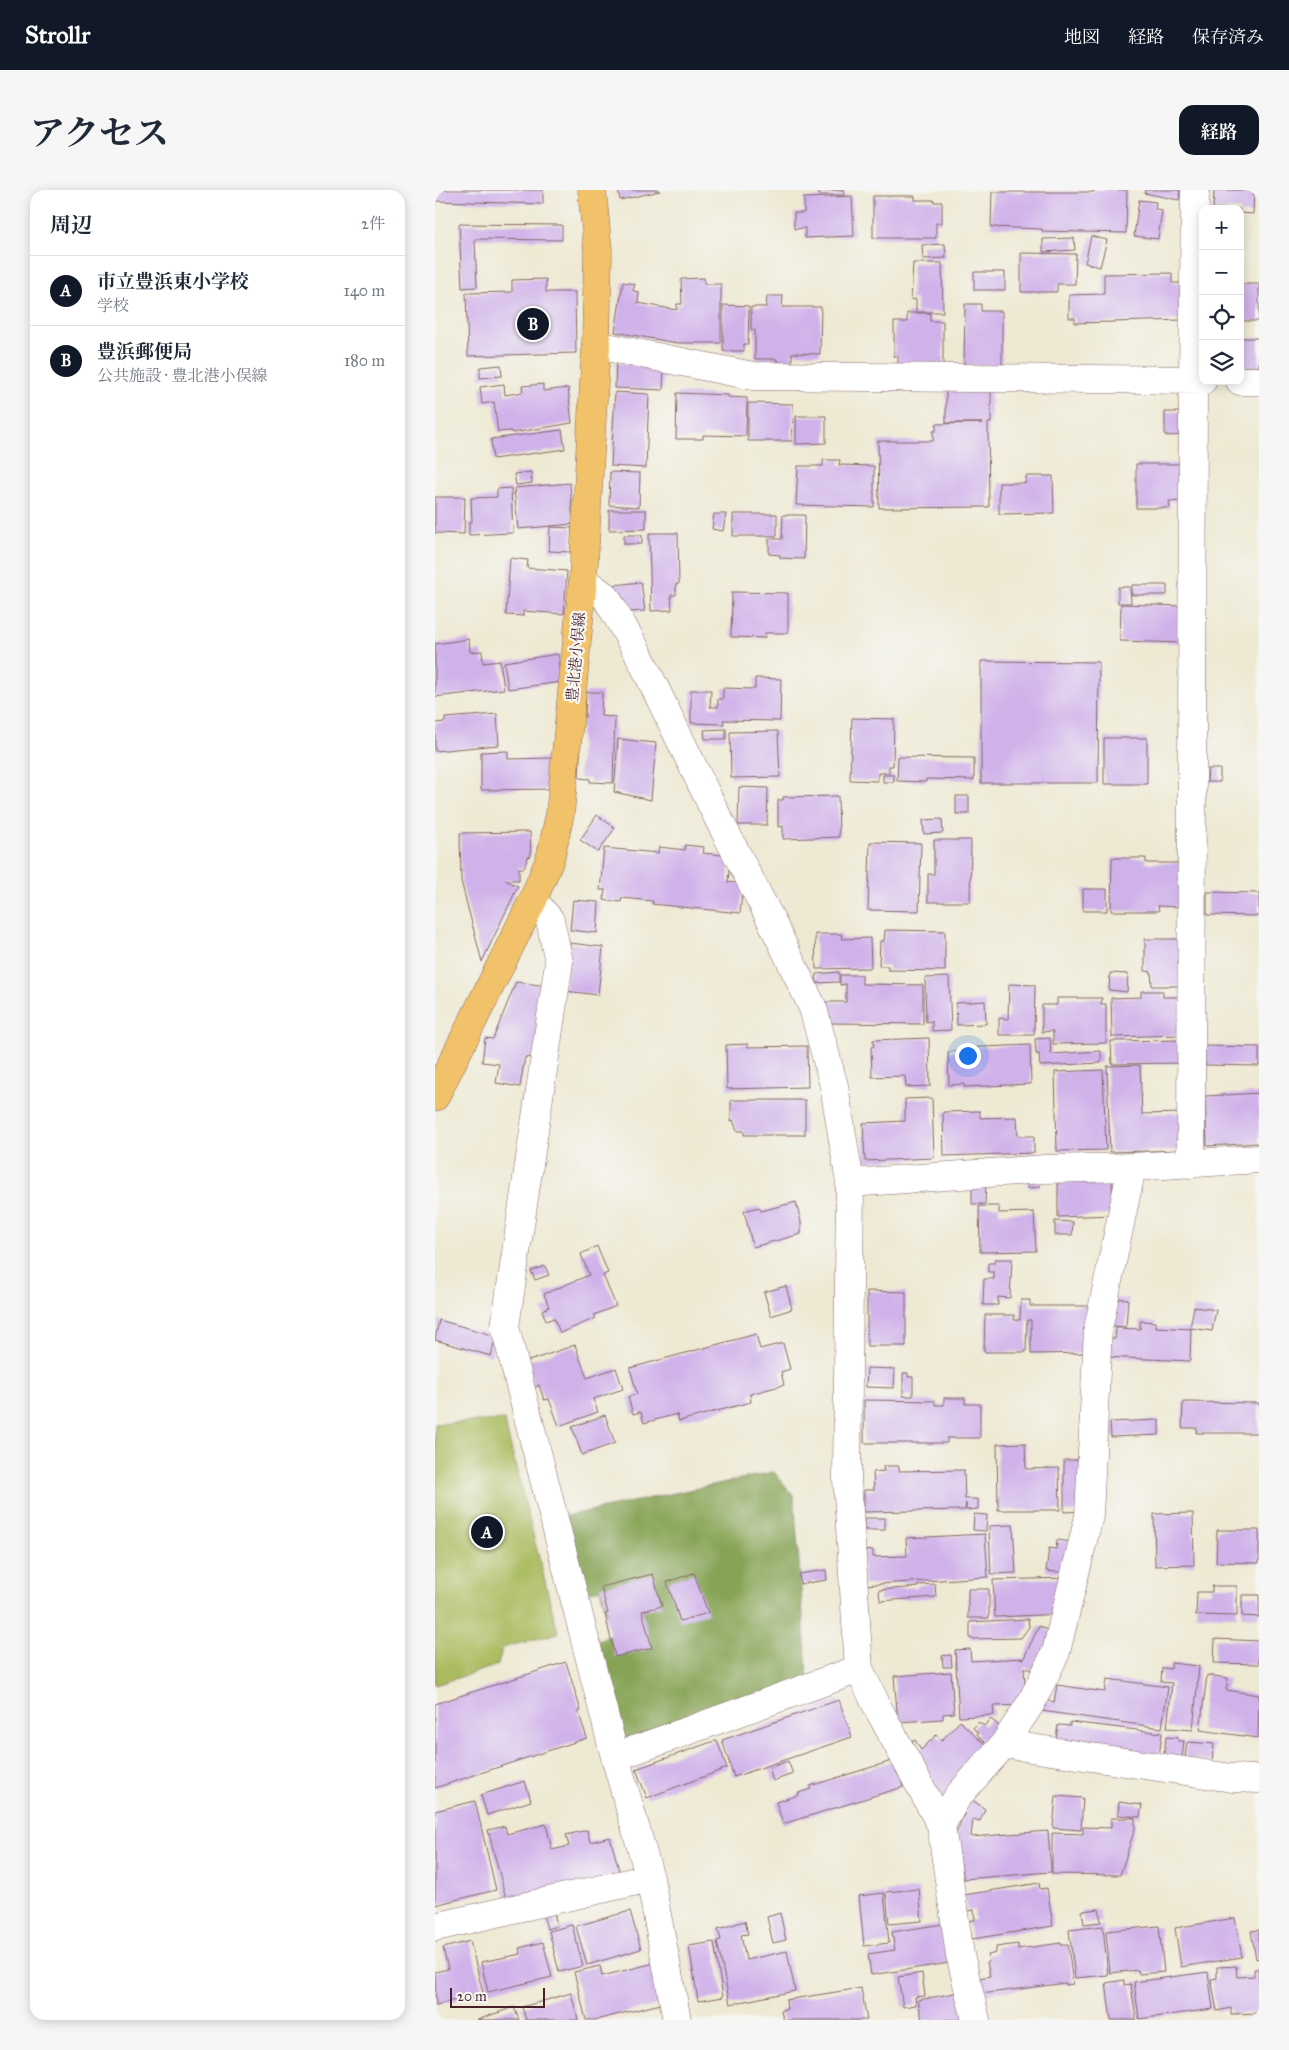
<!DOCTYPE html>
<html lang="ja">
<head>
<meta charset="utf-8">
<style>
	body { margin:0; font-family:"IM FELL Great Primer","Noto Serif JP",serif; background:#f6f6f7; color:#1f2937 }
	.controls { position:absolute; right:15px; top:15px; display:grid; overflow:hidden; border-radius:10px; box-shadow:0 2px 12px #0003 }
	.controls button { width:45px; height:45px; display:grid; place-items:center; padding:0; border:0; border-bottom:1px solid #e0e1e3; background:#fff; color:#1f2937; font:25px sans-serif }
	.scale { position:absolute; left:15px; bottom:12px; width:95px; box-sizing:border-box; padding-left:5px; border:2px solid #4a1f2b; border-top:0; font-size:14px; line-height:18px; white-space:nowrap; color:#4a1f2b; -webkit-text-stroke:4px #f6f6f2; paint-order:stroke }
	.you { position:absolute; left:532px; top:865px; width:18px; height:18px; margin:-12px; border:4px solid #fff; border-radius:50%; background:#1a73e8; box-shadow:0 0 0 8px #1a73e833 }
	.badge { display:grid; place-items:center; width:32px; height:32px; border-radius:50%; background:#111827; color:#fff; font-size:16px; font-weight:700 }
	.pin { position:absolute; translate:-50% -50%; border:2px solid #fff; box-shadow:0 1px 5px #0006 }
	.list { margin:0; padding:0; list-style:none }
	h2 { display:flex; justify-content:space-between; align-items:center; height:65px; margin:0; padding:0 20px; font-size:21px }
	h2 small { font-size:16px; font-weight:400; color:#747a83 }
	.list li { display:grid; grid-template-columns:32px 1fr auto; gap:15px; align-items:center; box-sizing:border-box; height:70px; padding:0 20px; border-top:1px solid #e0e1e3 }
	.list b { display:block; font-size:19px; white-space:nowrap }
	.list p { margin:0; font-size:16px; white-space:nowrap; color:#747a83 }
	.list em { font-size:16px; font-style:normal; color:#747a83 }
	.icon { flex:none; width:28px; height:28px; fill:none; stroke:currentColor; stroke-width:2; stroke-linecap:round; stroke-linejoin:round }
	.map { position:relative; flex:none; width:824px; height:1830px; overflow:hidden; border-radius:15px }
	header { display:flex; align-items:center; gap:30px; box-sizing:border-box; height:70px; padding:0 25px; background:#111827; color:#fff }
	header strong { font-size:24px }
	nav { display:flex; gap:28px; margin-inline-start:auto; font-size:18px }
	.intro { display:flex; align-items:center; justify-content:space-between; box-sizing:border-box; height:120px; padding:0 30px }
	h1 { margin:0; font-size:35px }
	.button { padding:12px 22px; border-radius:15px; background:#111827; color:#fff; font-size:18px; font-weight:700 }
	main { display:flex; gap:30px; padding:0 30px }
	aside { flex:1; background:#fff; border-radius:15px; box-shadow:0 2px 12px #0003 }
	.map>svg:first-child { display:block }
</style>
</head>
<body>
<header>
<strong>Strollr</strong>
<nav><a>地図</a><a>経路</a><a>保存済み</a></nav>
</header>
<div class="intro"><h1>アクセス</h1><a class="button">経路</a></div>
<main>
<aside>
<h2>周辺<small>2件</small></h2>
<ul class="list">
<li><span class="badge">A</span><div><b>市立豊浜東小学校</b><p>学校</p></div><em>140 m</em></li>
<li><span class="badge">B</span><div><b>豊浜郵便局</b><p>公共施設 · 豊北港小俣線</p></div><em>180 m</em></li>
</ul>
</aside>
<div class="map">
<svg width="824" height="1830" viewBox="0 0 824 1830">
	<rect width="100%" height="100%" fill="#f6f6f2"/>
	<filter id="ink" filterUnits="userSpaceOnUse"><feTurbulence type="fractalNoise" baseFrequency=".02" numOctaves="2"/><feDisplacementMap in="SourceGraphic" scale="10" xChannelSelector="R" yChannelSelector="G"/><feConvolveMatrix kernelMatrix="1 2 1 2 8 2 1 2 1" color-interpolation-filters="sRGB"/></filter>
	<filter id="wash" filterUnits="userSpaceOnUse"><feTurbulence type="fractalNoise" baseFrequency=".0096" numOctaves="4" result="noise"/><feDisplacementMap in="SourceGraphic" scale="20" xChannelSelector="R" yChannelSelector="G"/><feGaussianBlur stdDeviation="1.12" result="paint"/><feColorMatrix in="noise" values="0 0 0 0 0 0 0 0 0 0 0 0 0 0 0 0 0 1.4 0 .05"/><feComposite in="paint" operator="in"/></filter>
	<g filter="url(#wash)">
		<rect width="100%" height="100%" fill="#eee9d3"/>
		<path fill="#aabc5f" stroke="#7a6e45" d="M69 1230 123 1443 67 1458 63 1475 0 1495V1234Z"/>
		<path fill="#87a456" stroke="#686240" d="M339 1282 359 1306 373 1493 190 1549 163 1450 177 1445 165 1399 153 1402 131 1326Z"/>
		<g id="blocks">
			<path fill="#d0b2ea" d="M0 0H108V14L0 11Z
				M183 0H225V1L185 10Z
				M384 0H409V5H384Z
				M659 0H692L691 43 607 41V39L556 37 557 2H659Z
				M710 0H745L744 10 709 3Z
				M779 0H819L818 24 805 23V19H778Z
				M417 6 419 46 370 48V38L359 39V23H369V8Z
				M438 6H480V10H499V12H507V33H501V48H438Z
				M704 10 721 12 720 19 727 20 723 49 699 46Z
				M24 34 127 35V50L40 49 42 97 27 98Z
				M656 46 672 50 665 77 650 73Z
				M639 48 640 60 608 62V49Z
				M510 54 511 68 488 69 487 55Z
				M586 63 641 64 640 94H622V102H586Z
				M478 73H507L508 122H481V109L476 110Z
				M539 82H570V100H539Z
				M737 83V93H747L748 130 640 133V128H634V105L669 104V84Z
				M269 88V94H286V153H242L180 142 188 92 200 94 198 101 204 102 203 113 242 120V114H247L246 89Z
				M111 89V102H140L141 163 33 166 31 103 77 102V90Z
				M807 94H824V131H807Z
				M332 106H348L347 117H386L385 164 357 163V173L342 172V169H320V140L316 139V117H331Z
				M530 114H546V121H567V175H529Z
				M288 115 314 116 313 154H309V161H288Z
				M472 123H495V131H508V175H463V166H459V132H472Z
				M805 148H824V177H805Z
				M181 173 229 176 228 200 180 198Z
				M66 175 67 186 45 188V177Z
				M69 194 70 205 88 202 87 196 108 194V201L133 198 137 233 77 243 76 241 63 242 59 212 47 214 45 197Z
				M556 198V233H553L554 317 444 318 443 251H498V241H501V234L548 233H511V201Z
				M180 202 214 204 211 278 176 276Z
				M242 203 293 205V207L312 208 311 246 268 245V249H241Z
				M313 213 358 214 357 251H313Z
				M730 222H752L753 245 730 246Z
				M361 226H391V253L361 254Z
				M127 240 130 259 58 269 56 249Z
				M388 270H405L404 275 439 276V317L361 315 363 276H388Z
				M701 274H752L751 312 734 311 735 318H701Z
				M96 282 97 293 81 295 79 284Z
				M175 282 205 283 204 317 174 315Z
				M591 286H618L619 323 564 324V293H591Z
				M135 293 138 334 83 339 79 298Z
				M76 298 78 343 34 345V332H37L36 308 62 307V299Z
				M0 307H30L29 344 0 343Z
				M174 320H211V339L174 340Z
				M279 324H291L288 341 277 339Z
				M298 324H342V346H298Z
				M348 325H370L369 369 345 368V365L334 364V349H347Z
				M115 337 137 338 136 362 114 361Z
				M214 343H243L244 394H241V405H236L237 420 216 421Z
				M189 345H207V354H189Z
				M75 368 93 370 92 378 132 381 129 424 88 421V426L71 425Z
				M206 392 210 421 194 422 179 395Z
				M697 395H732V405H697Z
				M683 397H695L696 413H683Z
				M297 402 353 403V443H330V448L296 447Z
				M686 414 750 416 749 453 685 451Z
				M34 449 35 462 47 461 48 473 65 471 69 499 0 507V454Z
				M123 464 127 492 73 499 69 472Z
				M546 471 664 472 663 593H546Z
				M320 488 346 489 345 531 288 530 289 534 256 533V500H276L275 517H283V509H288V498L320 499Z
				M151 502H167L166 526 180 527 178 593 155 592V589L144 588 147 527H150Z
				M62 524 64 555 0 561V533L10 532V528Z
				M417 528 459 529 458 576H454V583H443V591L415 590Z
				M291 539V549H270L269 540Z
				M343 541 345 587 296 588 295 542Z
				M669 548H712V594H669Z
				M183 549 221 553 216 610 179 602Z
				M73 561V569L117 568 118 599 46 600V562Z
				M463 567 539 568V590L491 589V592L462 591Z
				M773 579H785V592H772Z
				M448 585H459V592H448Z
				M304 597 333 598 332 635H303Z
				M403 606 404 647 348 649V636L343 637V610H348V607Z
				M521 606H534V624H521Z
				M162 625 180 638 163 662 145 650Z
				M507 629 508 643 489 644 488 630Z
				M95 642 96 666 93 667 89 678H84V690H70L83 696 47 772 26 691 25 643Z
				M499 650H536L535 712H493V684H499Z
				M435 652 486 653 484 721 433 720Z
				M250 655 269 657 268 663 295 666 293 692 308 694 305 723 217 714 218 711 187 708 186 712 169 710 170 700H165L169 658 223 663 224 657 250 660Z
				M677 668H711V673H746L745 717 723 716 724 721H676Z
				M648 699H672V721H648Z
				M772 702 824 703V726L772 725Z
				M138 710 164 712 162 743 135 740Z
				M450 740 510 741V781L453 780V776H444L445 751H449Z
				M380 744H406L407 749 435 748 436 778 381 779Z
				M710 749H749V796H717L716 782 710 781Z
				M135 753 168 757 163 805 130 801Z
				M404 782V792L382 793 381 784Z
				M675 783 693 784 692 802 674 800Z
				M405 785H427V794L488 795V834L396 833 386 812H411V794L405 795Z
				M514 787 516 840 497 841V831L491 832 490 788Z
				M81 792 113 796 103 869 90 867 85 897 61 893 64 874 47 872 50 848 58 849Z
				M574 794 600 795 599 845H564V828L573 829Z
				M706 801H728V807H746L747 845 677 847 676 808 706 807Z
				M622 808H667L666 814H671V853L618 854V841L607 842V815H622Z
				M550 811 551 834 522 835 521 813Z
				M494 848 495 896 471 897 470 886 437 887 436 857 439 856 438 850Z
				M615 848 616 864 666 861V873L605 876 604 864H601L600 849Z
				M749 850V873L677 874 676 851Z
				M313 854V857L372 856 373 897 292 899 291 855Z
				M595 855 596 894 529 897V894L514 895 513 862 526 861V858Z
				M770 856 824 857V876L770 875Z
				M705 875 707 924 748 923 749 960 675 962 672 876Z
				M668 880 671 960 622 961 620 882Z
				M824 903V953L772 956 770 906Z
				M497 908 499 968 430 971 428 933 470 931V909Z
				M296 910H370V945H309V941H302L298 930 296 931Z
				M545 921V928L582 927 583 946H599V963L509 966 508 922Z
				M605 988V997L593 998 592 989Z
				M677 990 678 1025 623 1027V992Z
				M537 991H551L550 1014H537Z
				M361 1012 366 1032V1044L318 1057 309 1021 324 1017 326 1021Z
				M544 1016H564V1023L599 1022 601 1061 545 1062Z
				M620 1031 638 1032 637 1045H620Z
				M162 1056 173 1083 168 1085 181 1116 159 1125 161 1128 125 1143 119 1128 111 1131 107 1120 114 1117 109 1104 154 1085 146 1064Z
				M560 1069H577L575 1108 563 1107V1115H548L549 1089H559V1082H553V1073H560Z
				M110 1076 114 1085 100 1090 96 1081Z
				M351 1096 357 1119 336 1126 329 1102Z
				M432 1101 471 1102V1156H432Z
				M671 1108 693 1109 691 1137 669 1135Z
				M586 1110H595V1116H659L655 1163 596 1164V1130H592L591 1162H549L550 1125H579V1130H585Z
				M759 1117 781 1120 777 1141 755 1138Z
				M4 1130 61 1146 56 1166 0 1150Z
				M705 1131 721 1132V1137L756 1139 755 1171 669 1167 670 1148 680 1149 681 1138 705 1139Z
				M321 1144 325 1159 348 1153 355 1179 346 1182 349 1195 315 1204 316 1212 244 1231 242 1224 209 1233 206 1222 198 1224 193 1207 202 1204 195 1178Z
				M140 1155 152 1188 181 1178 188 1199 158 1209 163 1222 124 1236 114 1209 109 1210 104 1195 100 1197 91 1172Z
				M432 1178 460 1179 459 1198 431 1197Z
				M468 1183H473V1187H478V1206H468Z
				M509 1208H530V1214H545V1248H512V1253H429V1210L500 1211V1215H509Z
				M748 1212 824 1213V1243H761L762 1238H747Z
				M170 1225 180 1253 147 1265 137 1237Z
				M724 1230V1245L676 1247 675 1232Z
				M590 1253 591 1279 624 1278 625 1320H563L562 1254Z
				M629 1270H650L651 1321 629 1322Z
				M448 1276H464V1281L529 1280 530 1309H543V1319L531 1320V1313L530 1320 429 1322V1300H439L438 1282 449 1281Z
				M758 1323 759 1375 720 1376 719 1324Z
				M539 1324 552 1325 551 1341 538 1340Z
				M430 1328H450V1340H430Z
				M578 1335 581 1383 556 1384 554 1336Z
				M782 1340H824V1373L781 1372Z
				M550 1344 553 1387 429 1395 428 1361 438 1360V1367L472 1366 471 1348Z
				M622 1350 645 1353 635 1383 611 1381 614 1358 621 1359Z
				M391 1380 392 1390 365 1394 364 1384Z
				M259 1383 273 1423 245 1431 232 1392Z
				M218 1384 227 1416 207 1421 217 1458 180 1467 170 1424 173 1423 166 1397Z
				M634 1388 628 1424 560 1427 558 1390Z
				M500 1394 501 1407 445 1411 444 1400 483 1397V1395Z
				M777 1396H802V1426L761 1425 762 1402H777Z
				M533 1399H554V1428H533Z
				M807 1405H824V1427L807 1426Z
				M593 1429 594 1437 586 1448 535 1449V1432Z
				M604 1436 620 1444 606 1485 589 1477 591 1515 558 1516 559 1525 524 1527 520 1460 535 1459 536 1471 588 1468V1470Z
				M780 1449 824 1451V1474L779 1473Z
				M516 1465 517 1477H508L507 1466Z
				M131 1472 146 1521H143L152 1548 0 1598V1514Z
				M736 1473 764 1476 758 1540 732 1538 737 1493 726 1492 727 1478 736 1479Z
				M516 1482 519 1523 508 1524V1529L463 1532 459 1486Z
				M772 1485 793 1488 791 1500 824 1505 823 1548 765 1540Z
				M672 1489 733 1497 727 1538 606 1521 608 1510 619 1512 622 1495 670 1502Z
				M404 1510 417 1547 299 1587 287 1550Z
				M556 1529 571 1542 555 1558 542 1545 543 1543 538 1538 544 1532 549 1536Z
				M525 1531 556 1561 504 1618 472 1554 480 1550 486 1560 501 1545 507 1550Z
				M635 1532 727 1543 724 1567 620 1556 623 1535 635 1536Z
				M731 1547 743 1548V1551H749L747 1568 729 1566Z
				M282 1550 292 1578 212 1608 201 1579Z
				M752 1552 779 1554 777 1572 750 1568Z
				M460 1570 468 1597 348 1634 341 1612 364 1605 363 1603 376 1599 375 1596Z
				M353 1571 358 1584 338 1591 334 1578Z
				M90 1591 96 1611 52 1625 46 1605Z
				M621 1606 648 1608 646 1640 618 1638Z
				M536 1609 550 1619 545 1631 538 1629 536 1647 613 1641 616 1682 529 1689 520 1645Z
				M40 1611 61 1700 0 1715V1621Z
				M684 1612 707 1615 705 1627 683 1625Z
				M676 1628H700V1638L685 1685 617 1684V1643L648 1644V1637L676 1638Z
				M111 1634 117 1660 134 1656 131 1645 152 1640 155 1652 175 1647 185 1684 72 1712 53 1640 70 1636 72 1644Z
				M604 1693 605 1699 612 1698 618 1736 537 1749 533 1731 540 1730 539 1720 532 1721 529 1705Z
				M484 1699 487 1731 454 1734 451 1702Z
				M449 1703 454 1753 429 1756 424 1706Z
				M664 1719 666 1732 649 1734 647 1721Z
				M195 1721 206 1759 152 1775 141 1736Z
				M119 1722 122 1736 112 1739 108 1724Z
				M345 1723 351 1750 338 1753 332 1727Z
				M800 1728 807 1767 746 1777 740 1738Z
				M310 1731 313 1744 306 1745 311 1770 352 1761 360 1801 295 1814 282 1751 286 1750 283 1739Z
				M514 1733 521 1772 436 1785 433 1764 460 1760 457 1742Z
				M137 1735 148 1776 124 1782 114 1741Z
				M668 1736 673 1785 640 1788 634 1740Z
				M724 1736 729 1782 704 1784 703 1780 675 1783 671 1741Z
				M824 1740V1768L821 1769 816 1741Z
				M35 1751 48 1803 1 1815 0 1782 13 1779 8 1758Z
				M108 1752 117 1787 53 1802 46 1772 86 1764 84 1758Z
				M279 1752 288 1807 263 1811 254 1756Z
				M626 1753V1755H633L638 1794 631 1795V1793L546 1804 544 1788 555 1786 552 1772H554L553 1765 561 1763V1757L583 1754V1759Z
				M220 1773 230 1813 160 1830H151L139 1782 165 1776 167 1786Z
				M801 1776 802 1787 819 1786V1779H824V1823L796 1824V1818L782 1821 776 1789 782 1788V1777Z
				M773 1782 778 1819 704 1829 699 1792Z
				M487 1783 490 1806 480 1807 481 1815 468 1817 463 1787Z
				M689 1790V1795L696 1794 701 1830H676L671 1793Z
				M426 1798 432 1830H348L346 1820 352 1819 351 1810Z
				M525 1802 531 1830H487L483 1810Z
				M136 1803 143 1830H91L87 1817Z
				M79 1817 84 1830H42Z"/>
		</g>
	</g>
	<g filter="url(#ink)">
		<use href="#blocks" fill-opacity="0" stroke="#836666" stroke-width="1"/>
		<g fill="none" stroke-linecap="round" stroke-linejoin="round">
			<g stroke="#836666" stroke-width="29">
				<path id="minor" d="M161 155 318 186 768 190
					M805 191H824
					M148 390 171 407 203 463 283 628 336 730 378 818 399 896 415 993 412 1289 424 1479 444 1520 506 1635 525 1765 541 1830
					M98 710 115 730 124 772 70 1137 180 1567 215 1688 242 1830
					M756 974 758 190 760 0
					M415 993 610 979 697 977 824 969
					M569 1554 797 1588 824 1589
					M180 1567 424 1479
					M506 1635 523 1606 569 1554 596 1513 621 1462 654 1326 663 1139 697 977
					M0 1737 215 1688"/>
			</g>
			<g stroke="#836666" stroke-width="29">
				<path id="major" d="M0 907 98 710 115 669 125 624 148 390 161 155 163 61 157 0"/>
			</g>
			<use href="#minor" stroke="#fff" stroke-width="28"/>
			<use href="#major" stroke="#f2c26a" stroke-width="28"/>
		</g>
	</g>
	<g text-anchor="middle" stroke-width="4.5" stroke-linejoin="round" paint-order="stroke">
		<g font-size="15" fill="#4a1f2b" stroke="#f6f6f2">
			<text transform="translate(141 467) rotate(-85)" y="5">豊北港小俣線</text>
		</g>
	</g>
</svg>
<div class="controls">
<button>+</button>
<button>−</button>
<button><svg class="icon" aria-label="locate" viewBox="0 0 24 24"><circle cx="12" cy="12" r="6"/><path d="M12 2v4M12 18v4M2 12h4M18 12h4"/></svg></button>
<button><svg class="icon" aria-label="layers" viewBox="0 0 24 24"><path d="M12 4l9 5-9 5-9-5zM3 14l9 5 9-5"/></svg></button>
</div>
<div class="scale">20 m</div>
<div class="you"></div>
<div class="pin badge" style="left:52px;top:1342px">A</div>
<div class="pin badge" style="left:98px;top:134px">B</div>
</div>
</main>
</body>
</html>
